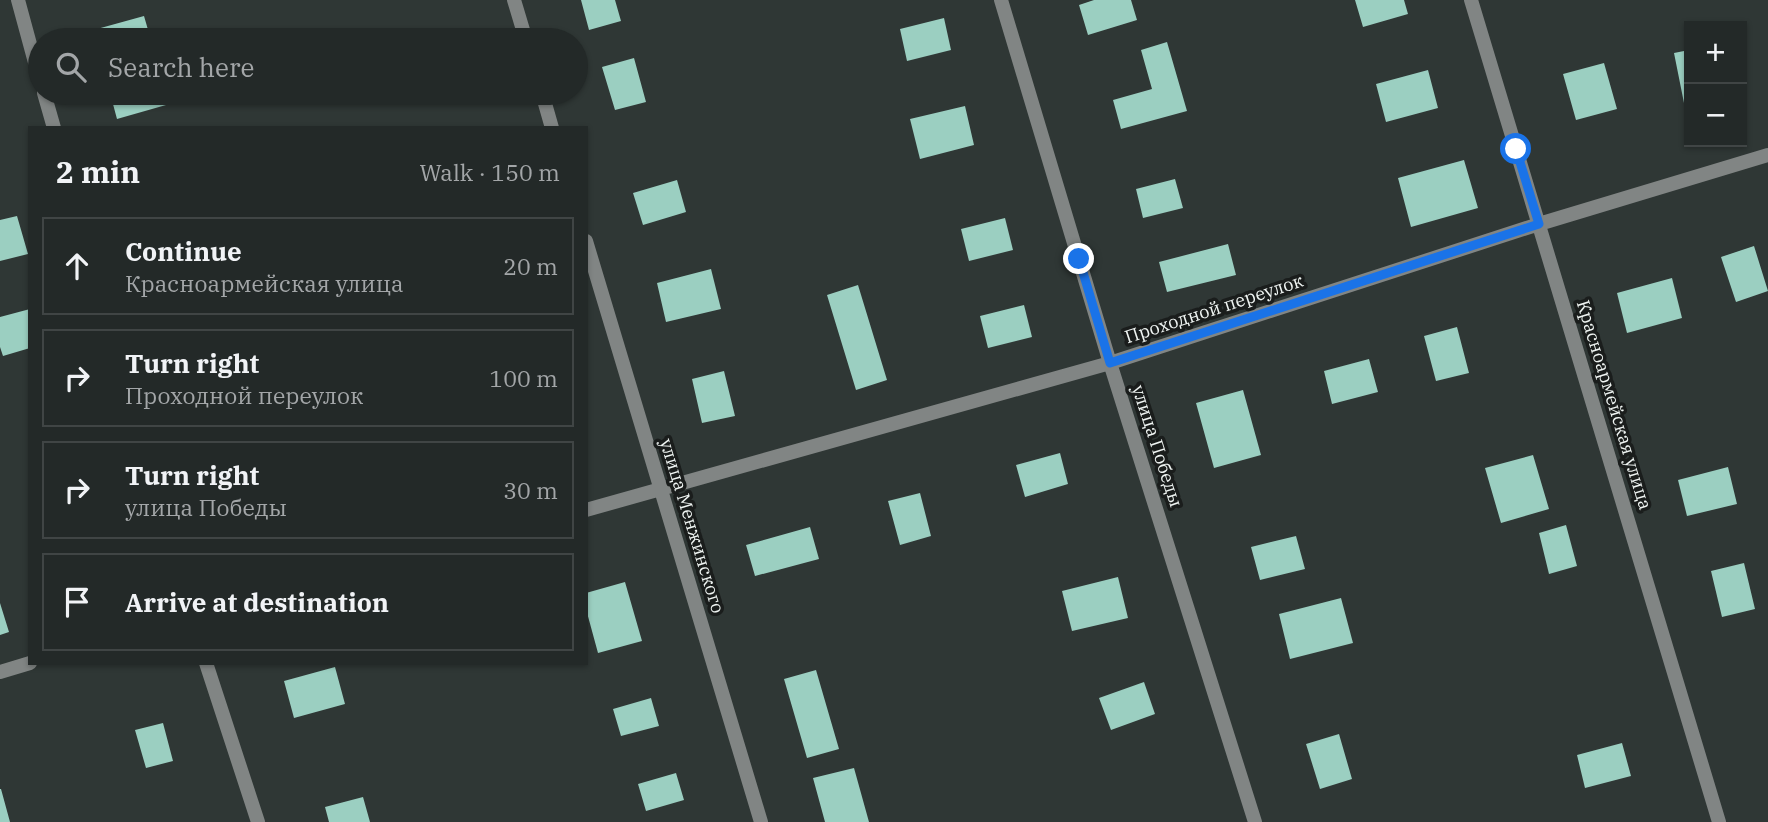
<!DOCTYPE html>
<html lang="en">
<head>
<meta charset="utf-8">
<style>
	body { margin:0; font-family:"IBM Plex Serif",serif; background:#2f3534; color:#f1f3f6 }
	.controls { position:absolute; right:21px; top:21px; display:grid; overflow:hidden; border-radius:0px; box-shadow:0 2px 5px #0004 }
	.controls button { width:63px; height:63px; display:grid; place-items:center; padding:0; border:0; border-bottom:2px solid #404545; background:#232928; color:#f1f3f6; font:35px sans-serif }
	.stop { position:absolute; width:21px; height:21px; margin:-16px; border:5px solid #1a73e8; border-radius:50%; background:#fff }
	.stop.end { background:#1a73e8; border-color:#fff; box-shadow:0 2px 7px #0008 }
	.list { margin:0; padding:0; list-style:none }
	h2 { display:flex; justify-content:space-between; align-items:center; height:91px; margin:0; padding:0 28px; font-size:30px }
	h2 small { font-size:23px; font-weight:400; color:#a3a6a8 }
	.list li { display:grid; grid-template-columns:46px 1fr auto; gap:21px; align-items:center; box-sizing:border-box; height:98px; margin:0 14px 14px; padding:0 14px; border:2px solid #404545; border-radius:0px }
	.list b { display:block; font-size:26px; white-space:nowrap }
	.list p { margin:0; font-size:23px; white-space:nowrap; color:#a3a6a8 }
	.list em { font-size:23px; font-style:normal; color:#a3a6a8 }
	.icon { flex:none; width:38px; height:38px; fill:none; stroke:currentColor; stroke-width:2; stroke-linecap:round; stroke-linejoin:round }
	.map { position:relative; flex:none; width:1768px; height:822px; overflow:hidden }
	.search { position:absolute; background:#232928; box-shadow:0 2px 5px #0004; left:28px; top:28px; width:560px; height:77px; display:flex; align-items:center; gap:18px; box-sizing:border-box; padding:0 24px; border-radius:38px; color:#a3a6a8; font-size:26px }
	.panel { position:absolute; background:#232928; box-shadow:0 2px 5px #0004; left:28px; top:126px; width:560px; height:539px; border-radius:0px }
	.map>svg:first-child { display:block }
</style>
</head>
<body>
<div class="map">
<svg width="1768" height="822" viewBox="0 0 1768 822">
	<rect width="100%" height="100%" fill="#2f3735"/>
	<path fill="#9bcfc1" d="M581 0H615L621 21 589 30Z
		M1094 0H1131L1137 20 1088 35 1079 5Z
		M1355 0H1404L1408 14 1363 27Z
		M144 16 151 40H100L97 29Z
		M944 18 951 50 907 61 900 29Z
		M1167 42 1187 111 1121 129 1113 100 1152 89 1141 50Z
		M1689 50V107L1685 108 1674 53Z
		M634 58 646 102 615 110 602 67Z
		M1604 63 1617 109 1576 120 1563 74Z
		M1428 70 1438 108 1386 122 1376 84Z
		M110 93H162L166 105 117 119Z
		M965 106 974 145 920 159 910 119Z
		M1464 160 1478 208 1411 227 1398 178Z
		M1175 179 1183 208 1143 218 1136 189Z
		M677 180 686 212 643 225 633 193Z
		M17 216 28 254 0 261V220Z
		M1005 218 1013 250 969 261 961 229Z
		M1228 244 1236 275 1167 292 1159 262Z
		M1754 246 1768 291 1736 302 1721 257Z
		M711 269 721 309 666 322 657 283Z
		M1672 278 1682 318 1627 333 1617 293Z
		M858 285 887 380 856 390 827 295Z
		M1024 305 1032 337 988 348 980 316Z
		M30 309V348L3 356 0 347V317Z
		M1457 327 1469 373 1436 381 1424 336Z
		M1369 359 1378 392 1332 404 1324 371Z
		M724 371 735 416 702 423 692 379Z
		M1243 390 1261 455 1214 468 1196 403Z
		M1060 453 1068 484 1025 497 1016 465Z
		M1533 455 1549 509 1501 523 1485 468Z
		M1728 467 1737 504 1687 516 1678 480Z
		M920 493 931 536 900 545 888 501Z
		M1566 525 1577 566 1549 574 1539 533Z
		M810 527 819 559 755 576 746 545Z
		M1296 536 1305 569 1260 580 1251 547Z
		M1744 563 1755 609 1722 617 1711 571Z
		M1118 577 1128 618 1072 631 1062 591Z
		M625 582 642 641 598 653 586 609V593Z
		M1341 598 1353 643 1290 659 1279 614Z
		M0 603 9 632 0 635Z
		M335 667 345 704 294 718 284 681Z
		M816 670 839 749 807 758 784 679Z
		M1144 682 1155 714 1111 730 1099 698Z
		M651 698 659 726 621 736 613 709Z
		M163 723 173 761 146 768 135 730Z
		M1339 734 1352 779 1320 789 1306 744Z
		M1622 743 1631 776 1585 788 1577 755Z
		M854 768 869 822H825L813 778Z
		M676 773 684 800 646 811 638 784Z
		M0 789H1L10 822H0Z
		M363 797 370 822H329L325 807Z"/>
	<g fill="none" stroke-linecap="round" stroke-linejoin="round">
		<path stroke="#818584" stroke-width="14" d="M18 0 40 81
			M514 0 526 40
			M1001 0 1110 363 1255 822
			M1471 0 1719 822
			M44 93 54 128
			M542 93 552 128
			M586 241 761 822
			M586 510 1110 363 1539 224 1768 155
			M206 663 258 822
			M0 672 30 663"/>
	</g>
	<g fill="none" stroke-linecap="round" stroke-linejoin="round">
		<path stroke="#1a73e8" stroke-width="9" d="M1079 259 1110 363 1539 224 1516 149"/>
	</g>
	<g text-anchor="middle" stroke-width="7" stroke-linejoin="round" paint-order="stroke">
		<g font-size="18" fill="#f0f5f3" stroke="#1a1d1c">
			<text transform="translate(1214 309) rotate(-18)" y="6">Проходной переулок</text>
			<text transform="translate(1614 405) rotate(73)" y="6">Красноармейская улица</text>
			<text transform="translate(1157 446) rotate(72)" y="6">улица Победы</text>
			<text transform="translate(692 526) rotate(73)" y="6">улица Менжинского</text>
		</g>
	</g>
</svg>
<div class="controls">
<button>+</button>
<button>−</button>
</div>
<div class="stop" style="left:1516px;top:149px"></div>
<div class="stop end" style="left:1079px;top:259px"></div>
<div class="search"><svg class="icon" aria-label="search" viewBox="0 0 24 24"><circle cx="10" cy="10" r="6"/><path d="M15 15l6 6"/></svg>Search here</div>
<section class="panel">
<h2>2 min<small>Walk · 150 m</small></h2>
<ul class="list">
<li><svg class="icon" aria-label="ahead" viewBox="0 0 24 24"><path d="M12 20V5M6 11l6-6 6 6"/></svg><div><b>Continue</b><p>Красноармейская улица</p></div><em>20 m</em></li>
<li><svg class="icon" aria-label="right" viewBox="0 0 24 24"><path d="M7 20v-9h11M14 6l5 5-5 5"/></svg><div><b>Turn right</b><p>Проходной переулок</p></div><em>100 m</em></li>
<li><svg class="icon" aria-label="right" viewBox="0 0 24 24"><path d="M7 20v-9h11M14 6l5 5-5 5"/></svg><div><b>Turn right</b><p>улица Победы</p></div><em>30 m</em></li>
<li><svg class="icon" aria-label="arrive" viewBox="0 0 24 24"><path d="M6 21V4h12l-3 4 3 4H6"/></svg><div><b>Arrive at destination</b></div></li>
</ul>
</section>
</div>
</body>
</html>
